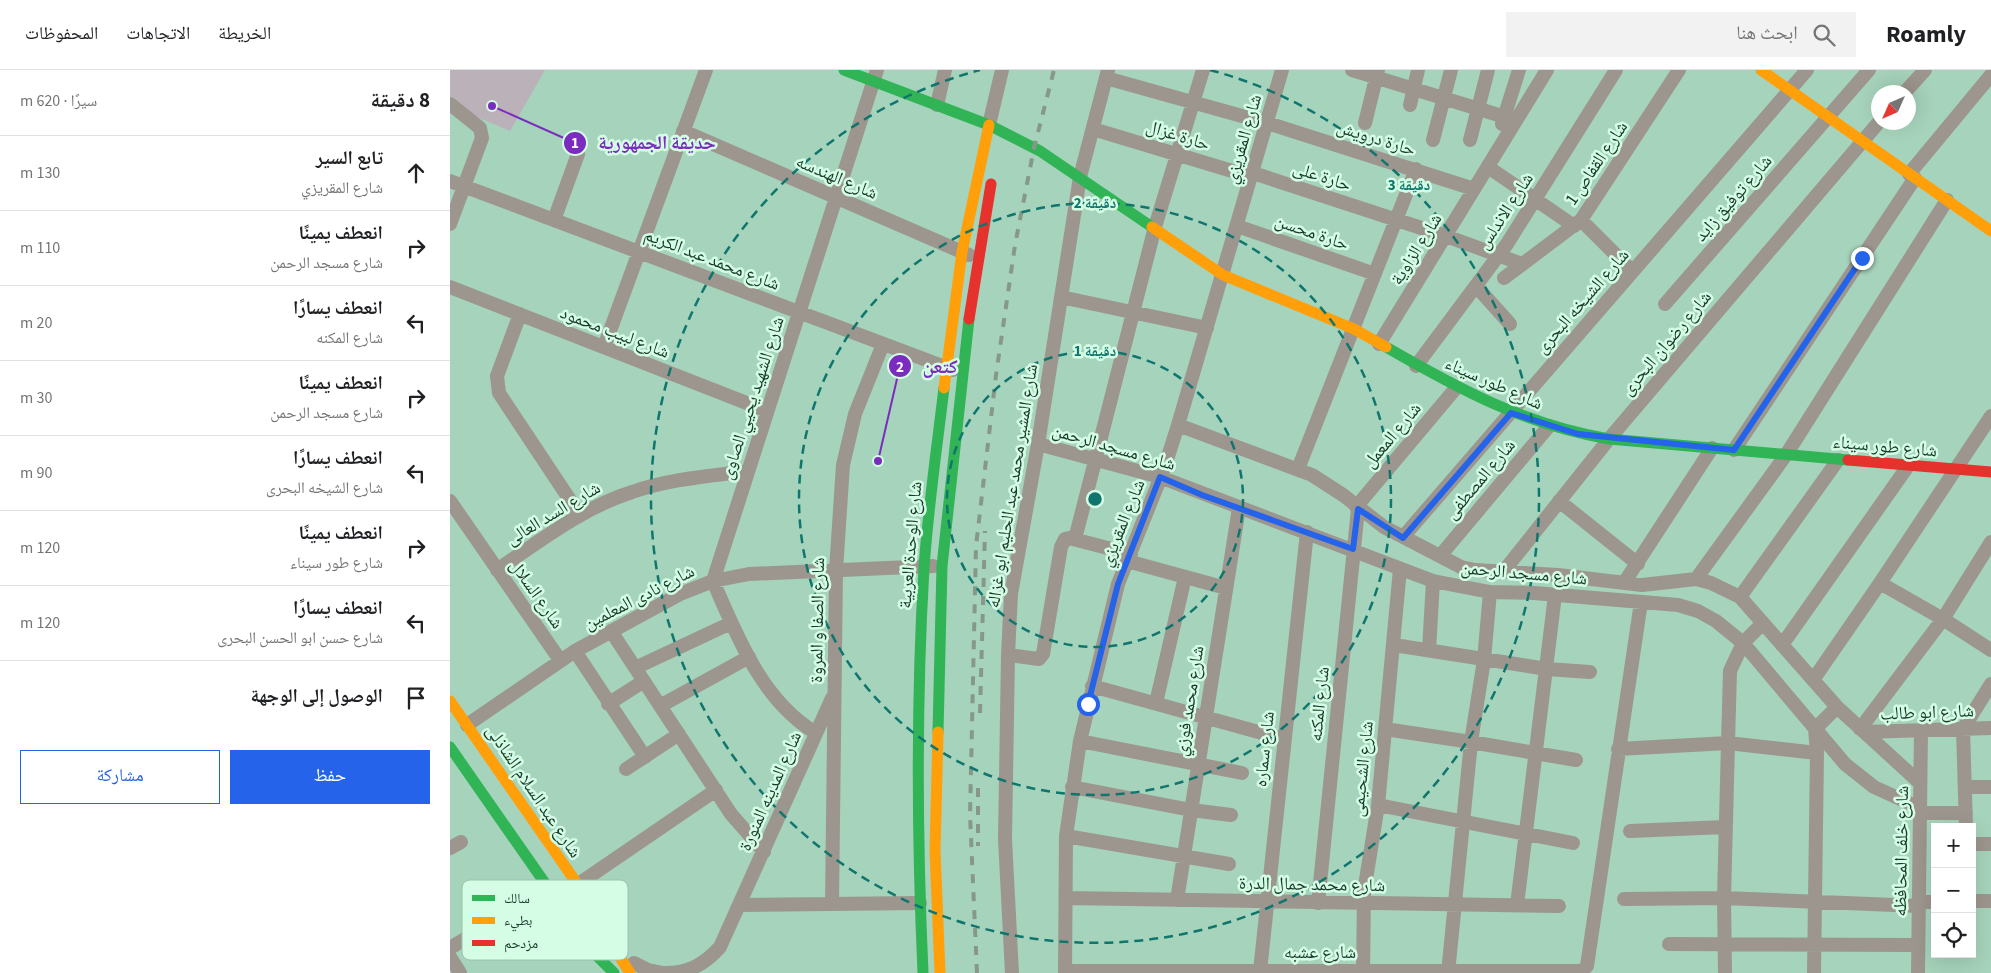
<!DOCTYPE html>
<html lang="ar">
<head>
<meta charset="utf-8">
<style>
	body { margin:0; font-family:"Source Sans 3","Noto Naskh Arabic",sans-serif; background:#f2f2f2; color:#202124; direction:rtl }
	.controls { position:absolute; right:15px; bottom:15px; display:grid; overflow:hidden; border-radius:0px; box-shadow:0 5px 20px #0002 }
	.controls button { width:45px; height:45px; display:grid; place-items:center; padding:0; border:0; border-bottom:1px solid #e0e0e0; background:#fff; color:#202124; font:25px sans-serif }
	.compass { position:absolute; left:1421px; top:15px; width:45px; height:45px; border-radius:50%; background:#fff; box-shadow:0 5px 20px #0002; rotate:225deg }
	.stop { position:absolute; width:15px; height:15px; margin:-11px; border:4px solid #2563eb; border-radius:50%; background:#fff }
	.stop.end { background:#2563eb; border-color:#fff; box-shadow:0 1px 5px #0008 }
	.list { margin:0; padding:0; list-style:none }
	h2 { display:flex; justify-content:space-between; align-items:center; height:65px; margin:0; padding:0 20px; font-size:21px }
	h2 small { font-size:16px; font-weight:400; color:#757577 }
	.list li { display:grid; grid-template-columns:32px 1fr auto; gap:15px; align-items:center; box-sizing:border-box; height:75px; padding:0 20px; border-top:1px solid #e0e0e0 }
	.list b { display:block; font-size:19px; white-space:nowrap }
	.list p { margin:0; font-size:16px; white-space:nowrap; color:#757577 }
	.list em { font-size:16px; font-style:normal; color:#757577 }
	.actions { display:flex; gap:10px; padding:15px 20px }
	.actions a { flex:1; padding:11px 0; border:1px solid #2563eb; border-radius:0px; text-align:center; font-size:18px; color:#2563eb }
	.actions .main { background:#2563eb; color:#fff }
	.icon { flex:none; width:28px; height:28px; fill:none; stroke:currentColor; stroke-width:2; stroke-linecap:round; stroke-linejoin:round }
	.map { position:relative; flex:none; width:1541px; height:903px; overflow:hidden; direction:ltr }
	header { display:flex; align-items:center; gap:30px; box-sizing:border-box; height:70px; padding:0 25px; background:#fff; border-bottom:1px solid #e0e0e0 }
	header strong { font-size:24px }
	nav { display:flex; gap:28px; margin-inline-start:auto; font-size:18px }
	.search { width:350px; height:45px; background:#f2f2f2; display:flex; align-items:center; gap:12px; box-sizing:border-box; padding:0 18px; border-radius:0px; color:#757577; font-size:19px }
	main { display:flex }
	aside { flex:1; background:#fff }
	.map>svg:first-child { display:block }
</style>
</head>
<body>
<header>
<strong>Roamly</strong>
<div class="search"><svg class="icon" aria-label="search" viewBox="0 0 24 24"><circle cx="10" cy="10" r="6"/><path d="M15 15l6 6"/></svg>ابحث هنا</div>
<nav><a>الخريطة</a><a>الاتجاهات</a><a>المحفوظات</a></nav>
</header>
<main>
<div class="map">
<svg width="1541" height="903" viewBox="0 0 1541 903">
	<rect width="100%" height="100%" fill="#a6d3bb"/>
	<path fill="#bbb1b9" d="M0 0H95L60 61 20 44 0 29Z"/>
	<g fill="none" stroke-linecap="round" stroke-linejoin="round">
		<path stroke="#9c968e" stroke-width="14" d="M902 0 1055 47
			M656 8 817 53 1024 119
			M1455 22 1475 0
			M0 34 30 58 32 68 0 154
			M487 35 495 0
			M960 35 968 0
			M915 53 928 0
			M1052 54 1069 0
			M539 55 552 0
			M643 59 802 107
			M233 61 519 185
			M983 70 1001 0
			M1020 70 1038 0
			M1038 97 1124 156
			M803 103 996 166 1072 194
			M1459 104 1541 5
			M0 111 503 300
			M104 150 128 84
			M1131 150 1182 201
			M787 156 925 204
			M1054 208 1131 150 1229 0
			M1026 216 1060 254
			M0 217 317 341
			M611 227 757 258
			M1215 234 1419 0
			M70 244 47 306 49 323 130 445
			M929 274 1097 0
			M154 277 256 0
			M966 296 1057 174 1166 0
			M728 355 862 405 893 425 934 457 1011 497 1025 500 1108 505 1192 515 1246 509 1261 513 1290 527 1387 637 1470 713
			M588 374 710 407 983 511 1040 522 1084 523 1228 535 1248 541 1266 551 1293 573 1395 694 1424 717 1470 738
			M1284 380 1465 108
			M848 399 966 99
			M0 431 110 590
			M1109 431 1188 494
			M906 437 1006 318
			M953 467 1357 0
			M625 469 705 157 753 0
			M990 486 1099 356
			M677 491 776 518
			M47 500C90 471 132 438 182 422 219 409 259 406 298 401
			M1053 502 1159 369 1429 52
			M1246 509 1336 385 1497 130
			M1174 513 1262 378
			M1430 513 1493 549 1541 580
			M1040 522 1034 590 1021 672 1126 690
			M1290 527 1388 390
			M161 561 281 744 314 782
			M944 575 1097 599 1140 602
			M1332 575 1458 396
			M979 580 983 511
			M125 581 195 687
			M558 585 589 589 593 584 611 477 615 469 619 468 681 484
			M185 598 281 553
			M1363 610 1430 513 1541 346
			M642 616 834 669
			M706 633 735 507
			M158 634 194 611
			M210 636 299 587
			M17 655 125 581 230 524 263 511 299 504 483 496
			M935 659 1021 672 998 903
			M1410 659 1493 549 1541 472
			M1414 662 1541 658
			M366 663C312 631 287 566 263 511L427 0
			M630 671 792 703
			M1168 679 1278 673 1280 601 1293 573 1313 553
			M176 699 229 664
			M622 717 741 740 781 745
			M1515 717H1541
			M928 735 1123 773
			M1470 743H1516
			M1516 757 1513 659 1541 614
			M1180 761 1275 757
			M616 766 779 794
			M1522 774H1541
			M0 778 11 772
			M127 815 266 720
			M616 828 1109 836
			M1174 829 1274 828 1469 836
			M727 830 789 438
			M1522 831H1541
			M1469 832H1485
			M868 833 908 439
			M382 834 386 500 393 395 405 344 433 274
			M290 835 470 833
			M1067 835 1105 525
			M1219 874 1468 875
			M0 878 99 819
			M0 887 10 903
			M184 893 198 900 213 903
			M615 901H1132L1137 896 1191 532
			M810 901 857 462
			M215 903C238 903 254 895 270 877L382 628
			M562 903 555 769 558 585 561 524 588 374 630 107 658 0
			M615 903 616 766 630 671 668 514 714 399 728 355 832 0
			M913 903 914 822 928 735 950 499
			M1275 903 1274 828 1278 673 1367 683
			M1364 903 1367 683 1365 659 1387 637
			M1468 903 1471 660"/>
		<path stroke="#30b455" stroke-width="11" d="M394 0 539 55 590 81 702 157
			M936 277C1009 319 1075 355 1159 369L1398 390
			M488 662 492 496 519 249
			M0 677 143 882 164 903
			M473 903C467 769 466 633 474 498 478 438 487 377 494 318"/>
		<path stroke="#ff9f0a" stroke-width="11" d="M1311 0 1541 161
			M702 157 773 205 904 259 936 277
			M494 318 512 182 539 55
			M0 631 160 861 168 884 180 903
			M488 662 485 781 490 903"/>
		<path stroke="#e5322d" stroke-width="11" d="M519 249 541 114
			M1398 390 1541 402"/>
		<path stroke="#87988b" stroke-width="4" stroke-dasharray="9 9" stroke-linecap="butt" d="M530 643 535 461
			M528 718V776
			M527 903 520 745 526 476 546 305 565 175 584 78 604 0"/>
	</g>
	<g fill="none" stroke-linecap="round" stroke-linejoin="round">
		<path stroke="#2563eb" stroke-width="6" d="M638 634 668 514 710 407 752 425 903 479 908 439 953 468 1061 343 1128 364 1284 380 1412 188"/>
	</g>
	<g fill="none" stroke="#0f766e" stroke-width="2.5" stroke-dasharray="9 6">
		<circle cx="645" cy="429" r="148"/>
		<circle cx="645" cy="429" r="296"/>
		<path d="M760 0A444 444 0 1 1 530 0"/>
	</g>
	<g text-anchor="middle" stroke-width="5" stroke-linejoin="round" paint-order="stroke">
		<g font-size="18" fill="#183a2a" stroke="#d5fde6">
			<text transform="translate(728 65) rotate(17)" y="6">حارة غزال</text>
			<text transform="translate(926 68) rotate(17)" y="6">حارة درويش</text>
			<text transform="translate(793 69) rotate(-74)" y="6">شارع المقريزي</text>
			<text transform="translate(1146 93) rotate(-56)" y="6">شارع القفاص 1</text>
			<text transform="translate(872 106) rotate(18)" y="6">حارة على</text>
			<text transform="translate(387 107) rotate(23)" y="6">شارع الهندسه</text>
			<text transform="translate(1283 128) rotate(-49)" y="6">شارع توفيق زايد</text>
			<text transform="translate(1055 141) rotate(-57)" y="6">شارع الاندلس</text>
			<text transform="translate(862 162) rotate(19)" y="6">حارة محسن</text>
			<text transform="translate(966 179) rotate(-58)" y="6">شارع الزاوية</text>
			<text transform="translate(262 189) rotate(21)" y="6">شارع محمد عبد الكريم</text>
			<text transform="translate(1132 231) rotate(-49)" y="6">شارع الشيخه البحرى</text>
			<text transform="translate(165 262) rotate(21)" y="6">شارع لبيب محمود</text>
			<text transform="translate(1216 273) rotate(-50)" y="6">شارع رضوان البحرى</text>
			<text transform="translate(1044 313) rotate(24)" y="6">شارع طور سيناء</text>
			<text transform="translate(302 328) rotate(-72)" y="6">شارع الشهيد يحيي الصاوى</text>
			<text transform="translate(942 365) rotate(-50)" y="6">شارع المعمل</text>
			<text transform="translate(1435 376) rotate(5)" y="6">شارع طور سيناء</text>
			<text transform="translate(664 377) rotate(16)" y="6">شارع مسجد الرحمن</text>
			<text transform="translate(1030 409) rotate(-50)" y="6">شارع المصطفى</text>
			<text transform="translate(562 416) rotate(-81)" y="6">شارع المشير محمد عبد الحليم ابو غزاله</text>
			<text transform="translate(103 443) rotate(-31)" y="6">شارع السد العالى</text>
			<text transform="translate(672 453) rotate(-68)" y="6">شارع المقريزي</text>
			<text transform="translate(460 475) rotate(-85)" y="6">شارع الوحدة العربية</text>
			<text transform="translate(1074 503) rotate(5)" y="6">شارع مسجد الرحمن</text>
			<text transform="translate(87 524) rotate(55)" y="6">شارع السلال</text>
			<text transform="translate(189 527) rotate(-27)" y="6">شارع نادى المعلمين</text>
			<text transform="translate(367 550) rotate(-89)" y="6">شارع الصفا و المروة</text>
			<text transform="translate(739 631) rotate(-81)" y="6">شارع محمد فوزي</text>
			<text transform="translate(869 634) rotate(-84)" y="6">شارع المكنه</text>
			<text transform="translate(1477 642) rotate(-2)" y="6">شارع ابو طالب</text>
			<text transform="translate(814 679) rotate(-84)" y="6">شارع سماره</text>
			<text transform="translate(912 699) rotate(-84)" y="6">شارع الشحيمى</text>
			<text transform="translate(84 721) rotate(56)" y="6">شارع عبد السلام الشاذلى</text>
			<text transform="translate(320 721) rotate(-66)" y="6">شارع المدينه المنورة</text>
			<text transform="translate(1451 781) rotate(-89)" y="6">شارع خلف المحافظه</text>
			<text transform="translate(862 814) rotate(1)" y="6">شارع محمد جمال الدرة</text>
			<text x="870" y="888">شارع عشبه</text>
		</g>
	</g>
	<rect x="12" y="810" width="166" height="80" rx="8" fill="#d5fde6" stroke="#9cc2ae" stroke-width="1"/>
	<rect x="22" y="825" width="23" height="6" fill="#30b455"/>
	<rect x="22" y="847" width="23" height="7" fill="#ff9f0a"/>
	<rect x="22" y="870" width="23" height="6" fill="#e5322d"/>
	<g font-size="14" fill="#183a2a">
		<text x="54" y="833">سالك</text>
		<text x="54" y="855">بطيء</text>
		<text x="54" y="878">مزدحم</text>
	</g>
	<circle cx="645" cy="429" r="8" fill="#0f766e" stroke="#d5fde6" stroke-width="2.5"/>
	<g font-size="15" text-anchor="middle" font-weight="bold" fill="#0f766e" stroke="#d5fde6" stroke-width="5" stroke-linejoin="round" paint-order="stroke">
		<text x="959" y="120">3 دقيقة</text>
		<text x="645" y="138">2 دقيقة</text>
		<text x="645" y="286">1 دقيقة</text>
	</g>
	<path fill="none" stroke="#7b2cbf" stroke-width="2" d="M42 36L125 73M428 391L450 296"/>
	<g fill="#7b2cbf" stroke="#d5fde6" stroke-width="2">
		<circle cx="42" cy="36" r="5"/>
		<circle cx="428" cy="391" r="5"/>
		<circle cx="125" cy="73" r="12"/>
		<circle cx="450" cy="296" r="12"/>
	</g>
	<g font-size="15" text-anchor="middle" font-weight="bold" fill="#fff">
		<text x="125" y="78">1</text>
		<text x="450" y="302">2</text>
	</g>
	<g font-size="19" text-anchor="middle" font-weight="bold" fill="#7b2cbf" stroke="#d5fde6" stroke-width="5" stroke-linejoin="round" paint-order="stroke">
		<text x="207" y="79">حديقة الجمهورية</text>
		<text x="490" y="303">كتعن</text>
	</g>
</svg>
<div class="controls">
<button>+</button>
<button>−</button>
<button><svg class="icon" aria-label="locate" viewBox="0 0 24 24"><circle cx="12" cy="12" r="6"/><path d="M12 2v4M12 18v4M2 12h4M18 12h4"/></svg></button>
</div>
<svg class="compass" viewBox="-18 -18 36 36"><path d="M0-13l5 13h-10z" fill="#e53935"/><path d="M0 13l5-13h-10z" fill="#757577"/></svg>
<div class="stop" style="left:638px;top:634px"></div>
<div class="stop end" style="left:1412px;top:188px"></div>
</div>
<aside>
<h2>8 دقيقة<small>سيرًا · 620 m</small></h2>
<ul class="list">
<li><svg class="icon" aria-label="ahead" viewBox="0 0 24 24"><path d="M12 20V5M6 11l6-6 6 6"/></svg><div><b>تابع السير</b><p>شارع المقريزي</p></div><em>130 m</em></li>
<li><svg class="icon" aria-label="right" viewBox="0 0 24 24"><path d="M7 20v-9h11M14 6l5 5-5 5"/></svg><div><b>انعطف يمينًا</b><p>شارع مسجد الرحمن</p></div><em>110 m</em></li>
<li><svg class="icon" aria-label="left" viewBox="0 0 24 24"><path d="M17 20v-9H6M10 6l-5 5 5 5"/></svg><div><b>انعطف يسارًا</b><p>شارع المكنه</p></div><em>20 m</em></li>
<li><svg class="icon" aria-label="right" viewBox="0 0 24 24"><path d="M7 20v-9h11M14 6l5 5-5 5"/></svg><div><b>انعطف يمينًا</b><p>شارع مسجد الرحمن</p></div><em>30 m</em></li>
<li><svg class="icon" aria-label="left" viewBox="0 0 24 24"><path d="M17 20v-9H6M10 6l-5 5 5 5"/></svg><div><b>انعطف يسارًا</b><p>شارع الشيخه البحرى</p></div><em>90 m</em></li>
<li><svg class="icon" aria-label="right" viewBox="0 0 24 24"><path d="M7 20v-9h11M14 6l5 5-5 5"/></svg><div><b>انعطف يمينًا</b><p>شارع طور سيناء</p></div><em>120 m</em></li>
<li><svg class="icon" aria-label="left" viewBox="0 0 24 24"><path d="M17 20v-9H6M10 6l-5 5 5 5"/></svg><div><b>انعطف يسارًا</b><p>شارع حسن ابو الحسن البحرى</p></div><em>120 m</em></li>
<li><svg class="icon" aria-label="arrive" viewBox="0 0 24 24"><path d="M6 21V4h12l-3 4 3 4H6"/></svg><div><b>الوصول إلى الوجهة</b></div></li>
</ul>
<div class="actions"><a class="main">حفظ</a><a>مشاركة</a></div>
</aside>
</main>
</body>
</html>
